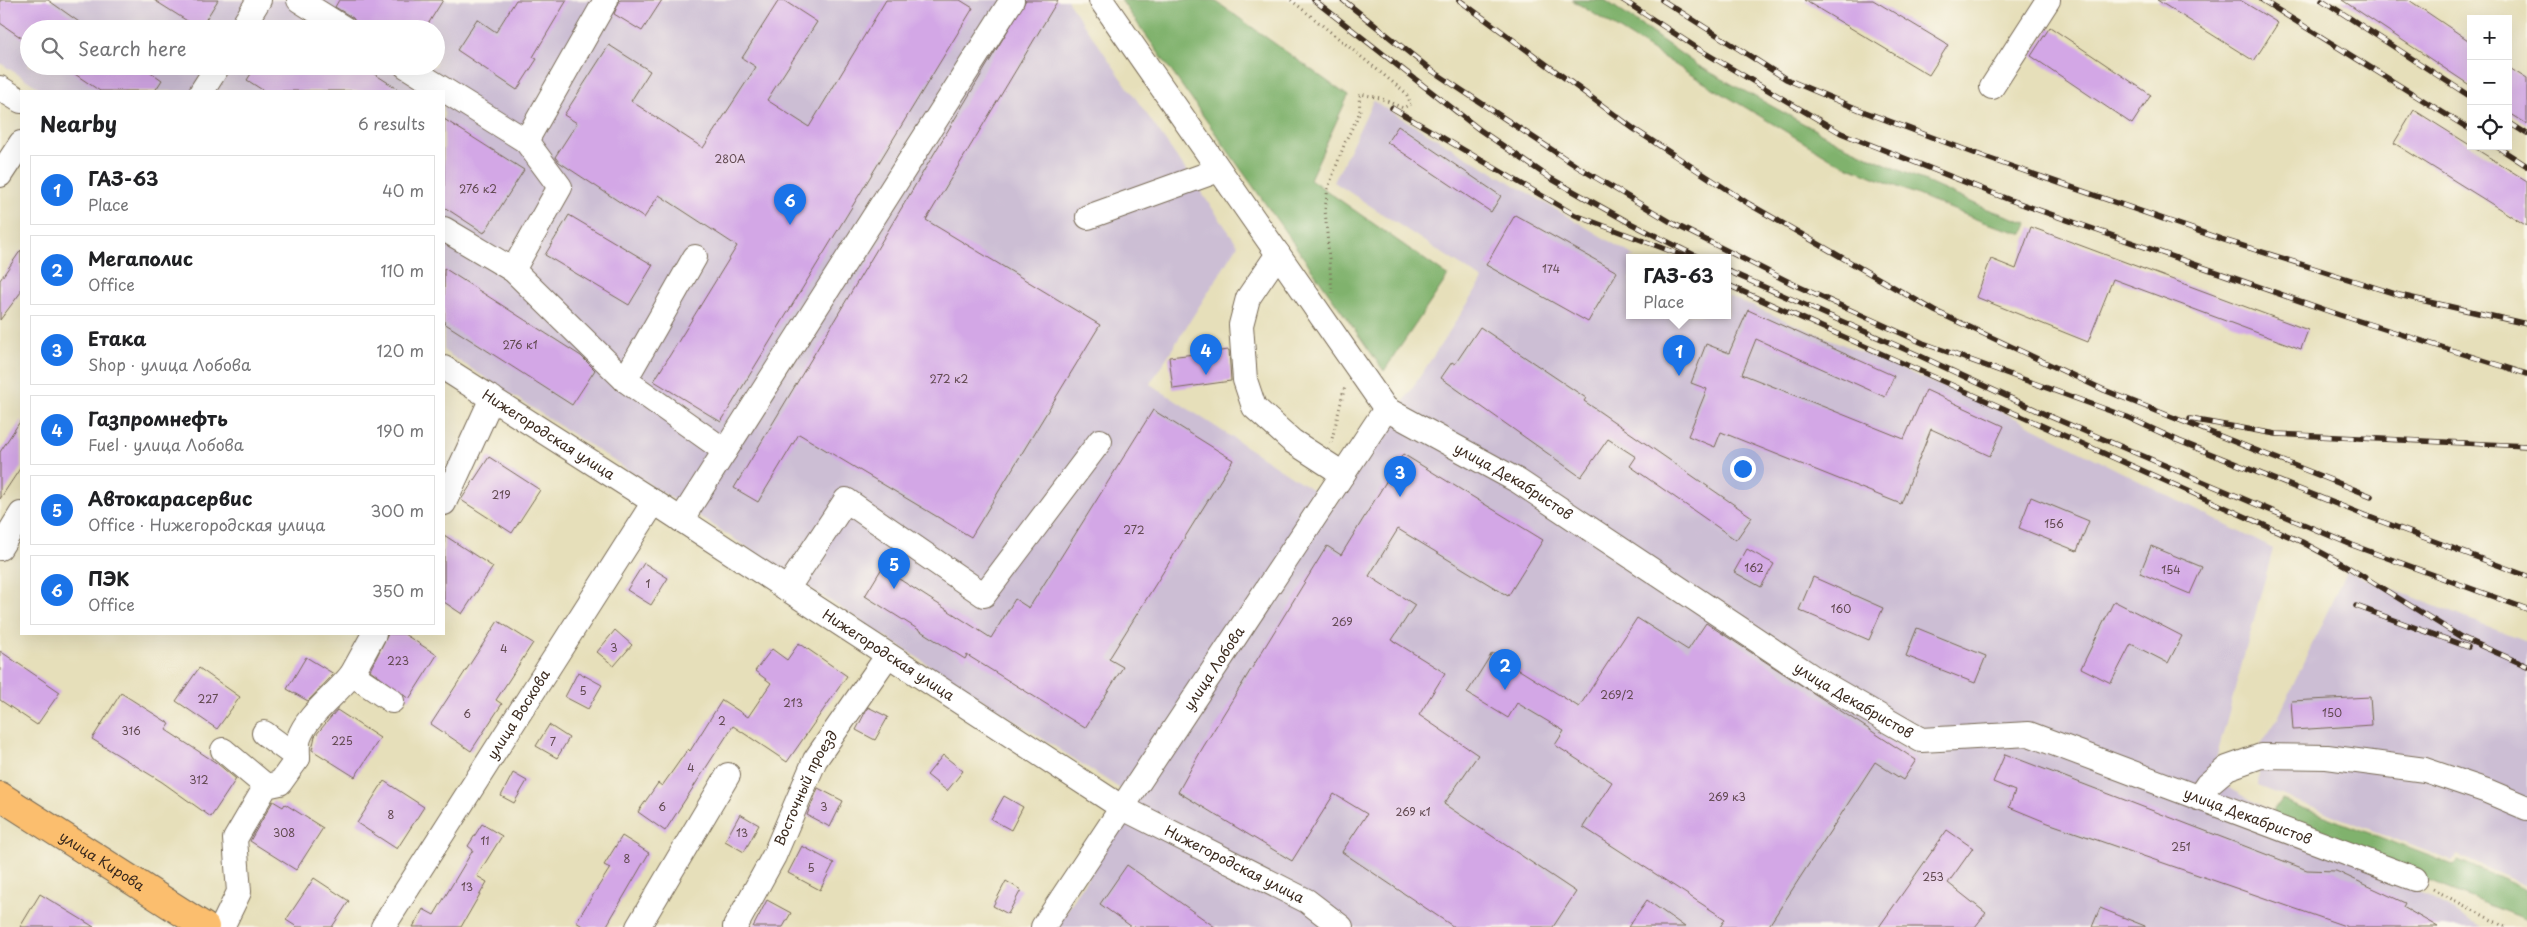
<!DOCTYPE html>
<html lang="en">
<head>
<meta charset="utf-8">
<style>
	body { margin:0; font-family:"Playpen Sans",sans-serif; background:#f6f6f6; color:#202124 }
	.controls { position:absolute; right:15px; top:15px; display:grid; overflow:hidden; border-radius:0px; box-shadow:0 5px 20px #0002 }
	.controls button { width:45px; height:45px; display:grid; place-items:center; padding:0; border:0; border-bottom:1px solid #e0e0e0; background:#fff; color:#202124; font:25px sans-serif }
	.you { position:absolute; left:1742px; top:468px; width:18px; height:18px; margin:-12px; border:4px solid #fff; border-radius:50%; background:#1a73e8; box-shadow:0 0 0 8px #1a73e833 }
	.badge { display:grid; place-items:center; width:32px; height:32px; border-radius:50%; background:#1a73e8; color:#fff; font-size:16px; font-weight:700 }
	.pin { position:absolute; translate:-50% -41px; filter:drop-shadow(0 1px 2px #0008) }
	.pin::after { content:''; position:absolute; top:26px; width:18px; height:15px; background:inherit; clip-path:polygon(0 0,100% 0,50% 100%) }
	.popup { position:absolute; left:1626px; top:254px; width:105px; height:65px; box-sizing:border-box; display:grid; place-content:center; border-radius:0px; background:#fff; filter:drop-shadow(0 1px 4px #0005); font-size:16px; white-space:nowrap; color:#757577 }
	.popup b { font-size:19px; color:#202124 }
	.popup::after { content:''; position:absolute; left:50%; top:100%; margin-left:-10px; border:10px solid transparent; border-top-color:#fff }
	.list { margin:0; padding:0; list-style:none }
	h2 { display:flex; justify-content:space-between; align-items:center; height:65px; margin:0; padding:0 20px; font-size:21px }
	h2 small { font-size:16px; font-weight:400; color:#757577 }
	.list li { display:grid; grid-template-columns:32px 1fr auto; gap:15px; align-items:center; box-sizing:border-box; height:70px; margin:0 10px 10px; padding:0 10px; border:1px solid #e0e0e0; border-radius:0px }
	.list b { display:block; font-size:19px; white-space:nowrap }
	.list p { margin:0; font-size:16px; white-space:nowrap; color:#757577 }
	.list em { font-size:16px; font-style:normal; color:#757577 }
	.icon { flex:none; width:28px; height:28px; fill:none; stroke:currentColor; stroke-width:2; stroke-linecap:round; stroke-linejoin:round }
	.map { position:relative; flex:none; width:2527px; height:927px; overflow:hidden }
	.search { position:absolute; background:#fff; box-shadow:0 5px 20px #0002; left:20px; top:20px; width:425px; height:55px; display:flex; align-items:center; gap:12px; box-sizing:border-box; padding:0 18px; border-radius:28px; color:#757577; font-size:19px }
	.panel { position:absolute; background:#fff; box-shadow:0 5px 20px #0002; left:20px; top:90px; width:425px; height:545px; border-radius:0px }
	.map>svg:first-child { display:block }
</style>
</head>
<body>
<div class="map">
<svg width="2527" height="927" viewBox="0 0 2527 927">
	<rect width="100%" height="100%" fill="#fbf7ec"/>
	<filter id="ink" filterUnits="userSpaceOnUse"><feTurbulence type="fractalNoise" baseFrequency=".02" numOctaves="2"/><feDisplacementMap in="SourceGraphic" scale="10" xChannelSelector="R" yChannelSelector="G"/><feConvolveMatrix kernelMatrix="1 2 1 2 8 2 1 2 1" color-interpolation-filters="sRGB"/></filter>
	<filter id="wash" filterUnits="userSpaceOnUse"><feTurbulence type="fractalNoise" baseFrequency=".0096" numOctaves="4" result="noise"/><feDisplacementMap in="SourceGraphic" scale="20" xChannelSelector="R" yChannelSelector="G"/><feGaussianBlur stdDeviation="1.12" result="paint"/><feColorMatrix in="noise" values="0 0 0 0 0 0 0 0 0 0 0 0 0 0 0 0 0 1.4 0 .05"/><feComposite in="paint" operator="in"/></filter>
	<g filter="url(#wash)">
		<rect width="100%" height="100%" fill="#e6dfba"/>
		<path fill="#ccbed4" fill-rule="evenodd" d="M0 0H1067L1238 245 1150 384 1336 505 1483 280 1334 182 1373 101 1636 257H1630V315H1728V296L2003 412 2273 549 2211 778 2483 927H1057L1136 799 444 351V91H44L0 63ZM29 29H436V66H29Z
			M2346 571 2527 642V886L2457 855 2452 861 2258 786 2261 744 2277 720Z"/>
		<path fill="#80b26d" stroke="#5e6e46" d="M1121 0H1214L1348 96 1310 179 1448 276 1384 371Z
			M1572 0H1605L1697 65 1839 143 1982 207 2028 223 2023 234 1983 222 1835 161 1693 76Z
			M2282 800 2453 865 2458 860 2527 890V920L2273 820 2274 809Z"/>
		<g id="blocks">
			<path fill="#d3a7e6" d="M0 0H48L89 29H29V43L0 23Z
				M154 0H218L200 29Z
				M339 0H443L425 29H359L353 18 335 7Z
				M516 0H567L533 57 537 59 517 90 457 50 477 19 496 32Z
				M620 0H662L642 31 614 14Z
				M779 0H783L817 22 767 100 809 127 886 0H960L973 8 721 422 654 381 737 246 659 195 644 218 559 162 555 157 577 123 564 115 609 45 650 71 631 101 703 148 756 67 742 58Z
				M1026 0H1058L926 220 1100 325 971 537 799 434 758 502 734 488Z
				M1804 0H1873L1948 45 1929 75Z
				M2157 0H2240L2278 23 2254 61Z
				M2342 0H2409L2471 42V86Z
				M2050 27 2151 95 2132 124 2031 56Z
				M63 66H142L162 80 155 91H100Z
				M256 66H362L401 91H264L247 80Z
				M2508 67 2527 79V124L2508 112Z
				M2414 110 2527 181V226L2394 143Z
				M444 119 524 170 484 233 444 207Z
				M1398 126 1501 196 1491 212 1387 142Z
				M569 215 653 265 629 305 545 255Z
				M1515 215 1617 272 1588 322 1486 265Z
				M2031 227 2308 330 2301 349 2113 279 2088 342 1976 297 1991 259 2016 269Z
				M21 250V292L0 320V280Z
				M444 268 581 356 595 370 572 405 444 323Z
				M1748 310 1894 376 1885 397 1756 339 1742 374 1904 439 1926 390 2004 426 1990 456 1931 429 1901 504 1721 432 1715 447 1688 436 1707 389 1691 383 1706 344 1729 353Z
				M1480 327 1586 398 1584 401 1752 517 1736 540 1630 466 1636 457 1608 439 1581 477 1441 378 1452 362 1455 364Z
				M1229 350 1231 381 1173 389 1169 357Z
				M1153 410 1233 460 1109 659 1123 667 1085 728 967 655 965 659 865 596 882 568 991 638 1015 599 1029 608Z
				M21 420V467L0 499V452Z
				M1403 454 1543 540 1508 596 1398 529 1369 576 1415 605 1392 640 1445 673 1419 715 1478 755 1444 804 1576 892 1553 927H1454L1342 852 1367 814 1334 794 1292 861 1178 792 1202 749 1327 546 1341 555Z
				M489 457 540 490 512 533 461 500Z
				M2031 497 2089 521 2077 551 2019 528Z
				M444 535 493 567 462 614 444 602Z
				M2151 546 2202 567 2190 594 2140 573Z
				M1747 549 1774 564 1761 587 1734 572Z
				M644 563 668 578 651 605 627 590Z
				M1813 577 1883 608 1869 640 1799 610Z
				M2114 601 2182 636 2168 663 2131 644 2111 683 2081 668Z
				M1637 618 1688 650 1706 623 1916 760 1903 780 1875 762 1768 927H1720L1725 919 1583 827 1612 782 1555 745 1564 731 1517 703 1508 718 1467 693 1492 653 1579 707Z
				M498 621 533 643 496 700 502 704 471 751 431 724Z
				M1917 628 1986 656 1975 683 1906 656Z
				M615 630 632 645 614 666 597 652Z
				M388 634H404L437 655 409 699 370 670Z
				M799 643 847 676 787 762 733 726 665 831 638 812 658 783 662 786 688 749 690 751 722 700 748 717 771 683 755 671 772 649 787 660Z
				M0 651 60 692 37 725 0 700Z
				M306 657 334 674 308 701 287 689Z
				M199 668 240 697 217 729 176 701Z
				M578 672 602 685 588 709 565 697Z
				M121 693 170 724 166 730 218 764 236 779 211 817 162 782 92 739Z
				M2370 697 2372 725 2293 730 2291 701Z
				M868 707 888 717 875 740 856 730Z
				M337 710 380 738 355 777 312 750 315 736Z
				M549 725 569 738 557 758 536 746Z
				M2005 754 2307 870 2336 871 2405 903 2403 907 2438 927H2348L2048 823 2009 807 2015 791 1993 782Z
				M943 755 963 771 947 791 927 775Z
				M513 773 527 781 514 803 501 796Z
				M384 781 424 807 397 849 357 823Z
				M818 788 843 801 830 827 807 815Z
				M1004 796 1023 807 1011 830 991 819Z
				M273 801 283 807 285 804 323 828 296 870 250 841Z
				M740 814 759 825 744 852 725 841Z
				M482 824 502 836 477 876 487 882 461 927H413L423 909 434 915 473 850 468 846Z
				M1947 830 1973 848 1948 883 1986 913 1975 927H1879Z
				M622 836 649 853 606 927H584L576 922 610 868 604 865Z
				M802 846 834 863 820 890 788 873Z
				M1127 865 1215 927H1132L1100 904Z
				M314 878 349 901 332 927H297L286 920Z
				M1006 881 1021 890 1008 914 993 906Z
				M40 894 94 927H20Z
				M767 900 791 913 783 927H753Z
				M1647 900 1685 927H1628Z
				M2100 908 2145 926V927H2092Z"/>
		</g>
	</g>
	<g filter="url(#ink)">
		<use href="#blocks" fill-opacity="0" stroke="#776955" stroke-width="1"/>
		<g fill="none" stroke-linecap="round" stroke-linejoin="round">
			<g stroke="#776955" stroke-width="26">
				<g id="minor">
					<path d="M299 0 345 29"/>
					<path id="s1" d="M1101 0 1386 409 1518 481 1817 680 1921 740 2029 734 2415 879"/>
					<path d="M241 29 259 0"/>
					<path d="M406 66 526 141 606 0"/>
					<path d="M1992 87 2048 0"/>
					<path d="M0 88 21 101"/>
					<path d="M202 91 218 66"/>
					<path d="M0 175 21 143"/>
					<path d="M1088 217 1219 170"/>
					<path d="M444 229 513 270 560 187 526 141"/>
					<path d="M1278 254 1248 298 1241 325 1245 380 1254 407 1292 441 1343 474"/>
					<path d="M695 257 625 380 725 451"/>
					<path d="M513 270 625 380"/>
					<path id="s2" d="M444 368 654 502 1121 807 1307 901 1341 927"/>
					<path d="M444 503 492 398"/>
					<path d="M681 520 1012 0"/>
					<path d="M0 548 21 514"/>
					<path d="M787 589 846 500 984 595 1100 441"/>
					<path d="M352 674 374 634"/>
					<path d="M223 750 266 786"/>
					<path d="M298 758C298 752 297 744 299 738 306 716 337 694 352 674L392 701"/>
					<path d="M2198 798 2207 785 2227 768 2261 756 2327 757 2425 770 2487 791 2527 808"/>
					<path d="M222 927 239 892 235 839 266 786 280 783 298 758 264 733"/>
					<path id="s3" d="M383 927 654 502"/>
					<path d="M638 927 728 775"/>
					<path id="s4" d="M735 927 774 856 815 760 888 655"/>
					<path id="s5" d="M1043 927 1386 409"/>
				</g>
			</g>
			<g stroke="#776955" stroke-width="30">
				<g id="major">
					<path id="s6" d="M0 796 205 927"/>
				</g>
			</g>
			<path stroke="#776955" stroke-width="3" stroke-dasharray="1 4" stroke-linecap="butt" d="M1291 0 1406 93 1411 104 1403 108 1380 98 1361 94 1359 96 1360 112 1346 140 1328 188 1325 209 1332 293
				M1331 443 1345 386
				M2433 889 2505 927"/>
			<use href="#minor" stroke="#fff" stroke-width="24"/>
			<use href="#major" stroke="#fbbe6e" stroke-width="28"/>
			<g stroke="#3b2a1e" stroke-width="5.5">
				<path id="rail" d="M1314 0 1480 130 1550 178 1628 222 1698 257
					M1343 0 1431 70 1578 167 1674 224 1795 285 1923 343 2127 417 2179 441 2364 515 2527 576
					M1459 0 1634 129 1749 204 1935 311 2104 390 2371 496
					M1623 0 1700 50 1841 133 2010 200 2340 315 2527 374
					M1662 0 1786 79 1865 112 1990 159 2221 239 2399 295 2527 324
					M2262 0 2471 130
					M2322 0 2471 97
					M1392 108 1575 215 1684 256
					M2508 122 2527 134
					M2496 146 2527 166
					M1728 271 1918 355 2049 416 2352 545 2527 609
					M1728 285 2302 542 2348 567 2461 637 2527 666
					M2190 419 2276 434 2527 446
					M2356 606 2468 647"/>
			</g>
			<use href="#rail" stroke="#fbf7ec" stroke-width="4" stroke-dasharray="11" stroke-linecap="butt"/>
		</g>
	</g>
	<g text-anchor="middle" stroke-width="5" stroke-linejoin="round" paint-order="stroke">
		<g font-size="11" fill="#614950">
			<text x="730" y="163">280А</text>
			<text x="478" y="193">276 к2</text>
			<text x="1551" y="273">174</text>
			<text x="520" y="349">276 к1</text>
			<text x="949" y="383">272 к2</text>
			<text x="501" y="499">219</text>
			<text x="2054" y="528">156</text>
			<text x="1134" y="534">272</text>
			<text x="1754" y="572">162</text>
			<text x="2171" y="574">154</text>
			<text x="648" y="588">1</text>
			<text x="1841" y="613">160</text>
			<text x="1342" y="626">269</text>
			<text x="614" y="652">3</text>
			<text x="504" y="653">4</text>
			<text x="398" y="665">223</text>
			<text x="583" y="695">5</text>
			<text x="1617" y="699">269/2</text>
			<text x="208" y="703">227</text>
			<text x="793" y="707">213</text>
			<text x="2332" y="717">150</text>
			<text x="467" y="718">6</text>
			<text x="722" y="725">2</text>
			<text x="131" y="735">316</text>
			<text x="342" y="745">225</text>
			<text x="553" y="746">7</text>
			<text x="691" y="772">4</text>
			<text x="199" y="784">312</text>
			<text x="1727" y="801">269 к3</text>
			<text x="662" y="811">6</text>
			<text x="824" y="811">3</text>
			<text x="1413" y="816">269 к1</text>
			<text x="391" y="819">8</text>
			<text x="284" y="837">308</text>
			<text x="742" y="837">13</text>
			<text x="485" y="845">11</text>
			<text x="2181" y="851">251</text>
			<text x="627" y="863">8</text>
			<text x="811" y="872">5</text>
			<text x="1933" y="881">253</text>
			<text x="467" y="891">13</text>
		</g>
		<g font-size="14" fill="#3b2a1e" stroke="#fbf7ec">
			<text dy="5" stroke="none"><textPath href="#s2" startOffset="124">Нижегородская улица</textPath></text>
			<text dy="5" stroke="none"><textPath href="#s1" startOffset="645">улица Декабристов</textPath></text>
			<text dy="5" stroke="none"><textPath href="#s2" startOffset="529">Нижегородская улица</textPath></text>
			<text dy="5" stroke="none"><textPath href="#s5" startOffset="310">улица Лобова</textPath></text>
			<text dy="5" stroke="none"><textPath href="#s1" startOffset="1050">улица Декабристов</textPath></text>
			<text dy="5" stroke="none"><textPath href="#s3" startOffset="252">улица Воскова</textPath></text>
			<text dy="5" stroke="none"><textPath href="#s4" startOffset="156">Восточный проезд</textPath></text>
			<text dy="5" stroke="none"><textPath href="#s1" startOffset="1470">улица Декабристов</textPath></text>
			<text dy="5" stroke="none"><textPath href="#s6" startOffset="121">улица Кирова</textPath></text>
			<text dy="5" stroke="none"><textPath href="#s2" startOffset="934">Нижегородская улица</textPath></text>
		</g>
	</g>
</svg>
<div class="controls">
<button>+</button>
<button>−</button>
<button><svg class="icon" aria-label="locate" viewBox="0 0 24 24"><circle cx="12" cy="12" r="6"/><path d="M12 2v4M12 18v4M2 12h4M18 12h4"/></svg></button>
</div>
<div class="you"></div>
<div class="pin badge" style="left:1679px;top:376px">1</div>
<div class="popup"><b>ГАЗ-63</b>Place</div>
<div class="pin badge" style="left:1505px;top:690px">2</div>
<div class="pin badge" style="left:1400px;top:497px">3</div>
<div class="pin badge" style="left:1206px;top:375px">4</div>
<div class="pin badge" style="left:894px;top:589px">5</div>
<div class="pin badge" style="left:790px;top:225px">6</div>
<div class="search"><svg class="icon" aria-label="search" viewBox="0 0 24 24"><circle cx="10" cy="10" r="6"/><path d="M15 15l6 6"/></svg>Search here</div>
<section class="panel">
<h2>Nearby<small>6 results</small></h2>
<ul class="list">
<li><span class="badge">1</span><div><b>ГАЗ-63</b><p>Place</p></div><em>40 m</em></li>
<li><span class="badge">2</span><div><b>Мегаполис</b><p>Office</p></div><em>110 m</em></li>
<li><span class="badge">3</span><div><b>Етака</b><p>Shop · улица Лобова</p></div><em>120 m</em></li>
<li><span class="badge">4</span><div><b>Газпромнефть</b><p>Fuel · улица Лобова</p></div><em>190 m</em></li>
<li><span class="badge">5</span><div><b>Автокарасервис</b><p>Office · Нижегородская улица</p></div><em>300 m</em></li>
<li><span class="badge">6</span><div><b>ПЭК</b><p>Office</p></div><em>350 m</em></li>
</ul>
</section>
</div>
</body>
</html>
